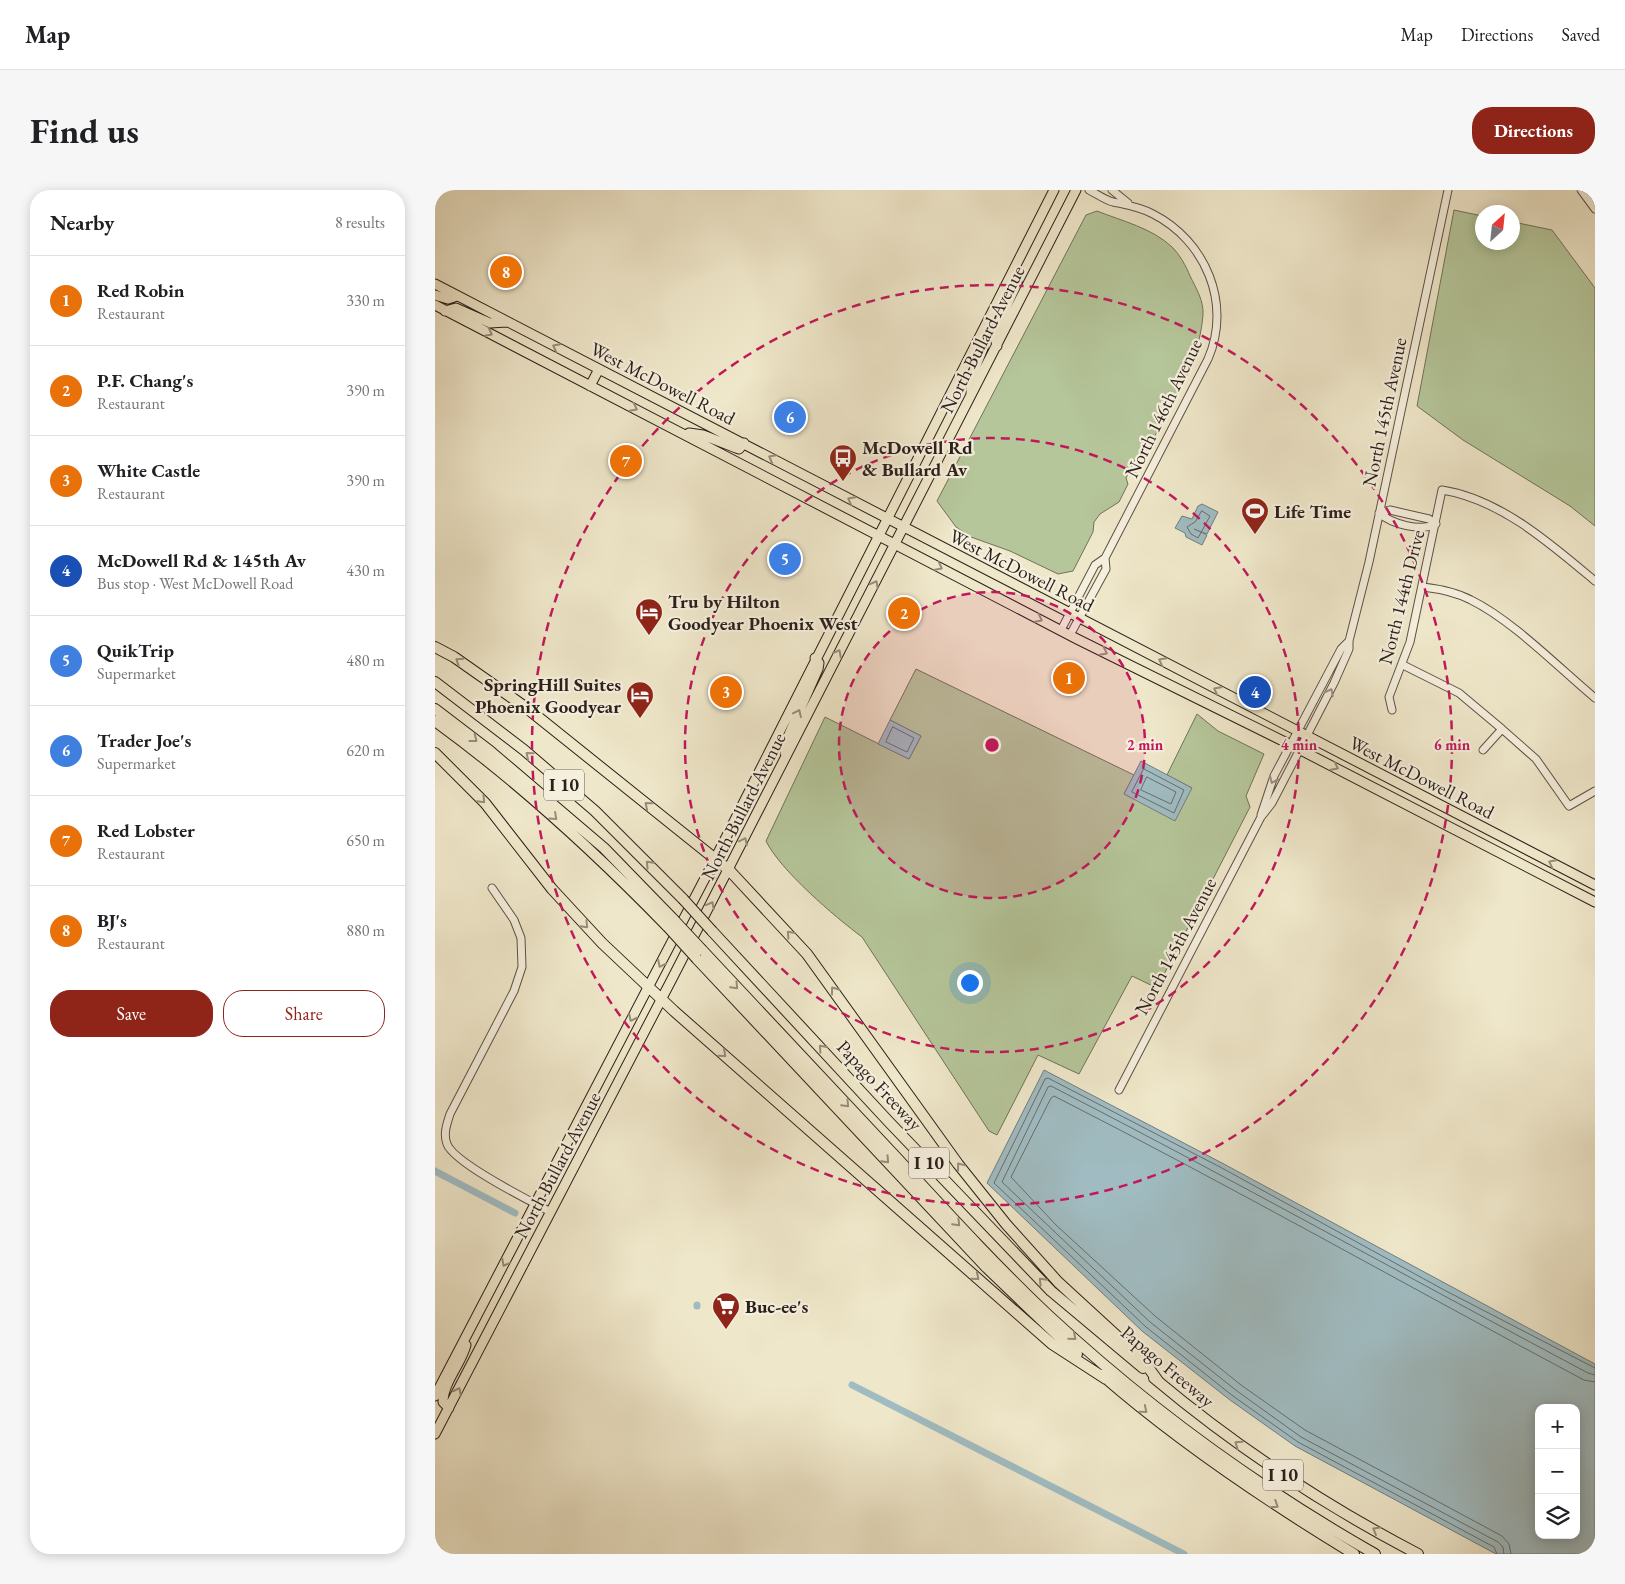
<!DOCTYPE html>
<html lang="en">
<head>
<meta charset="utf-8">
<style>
	body { margin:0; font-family:"EB Garamond",serif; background:#f6f6f6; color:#202124 }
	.controls { position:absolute; right:15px; bottom:15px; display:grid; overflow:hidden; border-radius:10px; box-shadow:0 2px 12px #0003 }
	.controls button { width:45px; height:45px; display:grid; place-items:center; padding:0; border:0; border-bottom:1px solid #e0e0e0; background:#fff; color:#202124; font:25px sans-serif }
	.compass { position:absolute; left:1040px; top:15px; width:45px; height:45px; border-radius:50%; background:#fff; box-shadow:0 2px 12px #0003; rotate:27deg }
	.you { position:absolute; left:534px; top:792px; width:18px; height:18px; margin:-12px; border:4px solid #fff; border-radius:50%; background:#1a73e8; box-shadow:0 0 0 8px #1a73e833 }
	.badge { display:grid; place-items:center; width:32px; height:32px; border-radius:50%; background:#8f2418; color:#fff; font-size:16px; font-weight:700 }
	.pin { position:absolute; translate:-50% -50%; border:2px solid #fff; box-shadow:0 1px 5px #0006 }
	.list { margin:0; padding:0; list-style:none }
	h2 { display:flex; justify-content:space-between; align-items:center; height:65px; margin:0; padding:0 20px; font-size:21px }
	h2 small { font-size:16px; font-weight:400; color:#757577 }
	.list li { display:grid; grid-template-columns:32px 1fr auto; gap:15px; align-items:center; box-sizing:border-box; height:90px; padding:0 20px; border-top:1px solid #e0e0e0 }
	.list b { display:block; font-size:19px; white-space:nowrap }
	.list p { margin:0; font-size:16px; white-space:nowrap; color:#757577 }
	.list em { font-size:16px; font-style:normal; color:#757577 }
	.actions { display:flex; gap:10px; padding:15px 20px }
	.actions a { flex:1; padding:11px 0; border:1px solid #8f2418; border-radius:20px; text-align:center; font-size:18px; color:#8f2418 }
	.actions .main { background:#8f2418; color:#fff }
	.icon { flex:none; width:28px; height:28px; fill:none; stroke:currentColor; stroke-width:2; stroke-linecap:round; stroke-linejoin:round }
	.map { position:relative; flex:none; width:1160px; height:1364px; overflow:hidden; border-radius:20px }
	header { display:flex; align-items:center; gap:30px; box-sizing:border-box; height:70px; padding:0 25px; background:#fff; border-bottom:1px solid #e0e0e0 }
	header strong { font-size:24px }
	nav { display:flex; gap:28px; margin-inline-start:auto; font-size:18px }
	.intro { display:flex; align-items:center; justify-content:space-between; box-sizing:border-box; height:120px; padding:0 30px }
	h1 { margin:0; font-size:35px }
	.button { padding:12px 22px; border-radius:20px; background:#8f2418; color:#fff; font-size:18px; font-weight:700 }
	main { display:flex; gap:30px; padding:0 30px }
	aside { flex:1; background:#fff; border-radius:20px; box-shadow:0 2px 12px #0003 }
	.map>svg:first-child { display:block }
</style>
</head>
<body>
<header>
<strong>Map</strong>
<nav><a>Map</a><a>Directions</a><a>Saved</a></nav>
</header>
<div class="intro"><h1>Find us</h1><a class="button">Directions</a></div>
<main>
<aside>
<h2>Nearby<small>8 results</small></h2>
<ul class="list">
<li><span class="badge" style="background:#e8710a">1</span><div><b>Red Robin</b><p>Restaurant</p></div><em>330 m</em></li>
<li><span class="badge" style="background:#e8710a">2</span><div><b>P.F. Chang's</b><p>Restaurant</p></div><em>390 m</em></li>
<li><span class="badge" style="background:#e8710a">3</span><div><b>White Castle</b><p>Restaurant</p></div><em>390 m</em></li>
<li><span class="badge" style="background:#1a4fb4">4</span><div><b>McDowell Rd &amp; 145th Av</b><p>Bus stop · West McDowell Road</p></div><em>430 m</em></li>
<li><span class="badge" style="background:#3f7fe0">5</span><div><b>QuikTrip</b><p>Supermarket</p></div><em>480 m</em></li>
<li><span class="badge" style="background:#3f7fe0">6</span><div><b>Trader Joe's</b><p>Supermarket</p></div><em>620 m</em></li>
<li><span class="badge" style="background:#e8710a">7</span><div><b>Red Lobster</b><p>Restaurant</p></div><em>650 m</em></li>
<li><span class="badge" style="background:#e8710a">8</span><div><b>BJ's</b><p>Restaurant</p></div><em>880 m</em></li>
</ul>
<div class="actions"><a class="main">Save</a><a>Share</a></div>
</aside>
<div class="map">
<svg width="1160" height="1364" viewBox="0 0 1160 1364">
	<rect width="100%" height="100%" fill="#efe7ca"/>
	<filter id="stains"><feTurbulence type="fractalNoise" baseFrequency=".004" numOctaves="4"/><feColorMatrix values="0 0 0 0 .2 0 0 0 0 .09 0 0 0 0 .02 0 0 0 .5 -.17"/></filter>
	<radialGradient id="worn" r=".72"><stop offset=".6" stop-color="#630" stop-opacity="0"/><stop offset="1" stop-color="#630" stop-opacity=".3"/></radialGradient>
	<path fill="#b5c69a" stroke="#70725a" d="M1019 20 1047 26 1048 52H1078V32L1117 40 1160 98V336L1135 316 1028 250 982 216Z
		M662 21C687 31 717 38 737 57 745 65 751 76 755 86 761 98 769 111 768 125 764 176 733 222 709 265L700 270 691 288 693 294 684 312 665 324 659 332 658 342 638 381 623 384 575 361 536 347 521 337 502 311 651 25Z
		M481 479 699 585 689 604 757 598 732 585 762 524 783 541 829 564 811 606 815 617 722 798 697 786 644 884 603 865 562 945 554 941 427 747C400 727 345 680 331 651L390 527 474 569 486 546 455 530Z"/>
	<path fill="#a0bcc2" stroke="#717d7f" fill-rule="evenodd" d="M767 314 783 322 772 344 759 339 772 345 767 355 751 347 750 343 740 338 747 326 757 329 763 316Z
		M455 530 486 546 474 569 443 554Z
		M706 571 757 598 740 631 689 604Z
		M609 880 787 973 1160 1174V1364H1061L860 1256 795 1210 707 1141 552 993ZM1104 1218H1141V1345H1104Z"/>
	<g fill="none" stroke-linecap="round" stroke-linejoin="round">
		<path stroke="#666e6e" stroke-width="1" d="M767 321 775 326 763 348 756 344 752 337 760 332Z
			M458 537 479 548 472 562 451 552Z
			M709 579 749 600 739 623 697 602Z
			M712 587 741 602 736 614 706 600Z
			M1062 1364 1059 1357 863 1252 798 1206 711 1137 559 993 610 889 613 888 785 977 1011 1101 1160 1178
			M1069 1364 1068 1357 1063 1352 866 1247 802 1201 715 1132 567 992 613 897 616 896C797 989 974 1088 1153 1183L1160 1185
			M1076 1364 1074 1354 1067 1346 870 1240 806 1195 720 1126 621 1035 576 987 616 908 619 906C798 997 972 1096 1149 1190L1160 1192"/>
		<path stroke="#a0bcc2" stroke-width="7" d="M0 981 80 1023
			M262 1115V1116
			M417 1195 749 1364"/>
		<g stroke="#5c5146" stroke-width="9">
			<path id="minor" d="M677 0 693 13
				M1146 0 1160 19
				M955 320 994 329 1001 334C985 342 957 334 944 323Z
				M988 397C1005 399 1021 402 1036 410 1077 430 1124 478 1160 508
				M626 440 660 375 670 368
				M635 445 671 379 670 368 773 169C797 114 771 51 718 24 705 17 692 15 678 12 670 10 662 4 654 0
				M968 475 1024 503 1067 539 1101 569 1134 616 1160 601
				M957 520 954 507 975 452 1007 300C1065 309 1116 354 1160 391
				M1048 560 1067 539
				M826 625 839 586 906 459 914 451
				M57 698 79 730 86 748 87 777 79 801 15 924C12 934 8 943 12 954 19 973 95 1011 116 1022
				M684 900 826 627 837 613 865 559 899 493 914 459V451L934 372 1013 0"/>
		</g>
		<g stroke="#2b1f1a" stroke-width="11">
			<path id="major" d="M0 94 1160 695
				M0 105 13 109 22 106
				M0 115 642 449 856 555 1160 712
				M10 121 21 118 55 133 72 132
				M562 156 559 143 582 93 580 78
				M155 196 164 179
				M536 205V188L548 158 547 153 543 150
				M254 243 268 245 301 258 304 259 309 253
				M350 563 351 551 383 479 384 473 380 468
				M0 1206 280 669 619 0
				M14 1218 8 1212C8 1193 26 1174 31 1155
				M0 1244C217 831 429 416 641 0"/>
		</g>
		<g stroke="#2b1f1a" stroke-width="12">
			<path id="highway" d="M0 457 19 467 93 519 294 680 372 764 523 974 571 1034 623 1092 708 1170 723 1191
				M0 492 89 560 160 621 248 709
				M0 519 55 561 169 658 238 729
				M0 531C84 592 161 663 233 737
				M0 563 50 613 117 699 167 753 239 821 617 1154 671 1189
				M277 741 454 932 616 1101 708 1178
				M267 760C331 829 396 898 461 967 510 1020 560 1075 613 1125 712 1217 822 1297 940 1364
				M262 769 552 1078 642 1164
				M667 1185C745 1253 830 1310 919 1364
				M719 1188C800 1256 889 1315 983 1364"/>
		</g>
		<use href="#minor" stroke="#f5efdd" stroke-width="7"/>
		<use href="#major" stroke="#efe7ca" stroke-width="9"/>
		<use href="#highway" stroke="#efe7ca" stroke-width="10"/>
		<g stroke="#2b1f1a" stroke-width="12" stroke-linecap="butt">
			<path id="highway-bridge" d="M248 709 277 741
				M238 729 267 760
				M233 737 262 769"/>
		</g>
		<use href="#highway-bridge" stroke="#efe7ca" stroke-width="10"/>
	</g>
	<defs><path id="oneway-chevron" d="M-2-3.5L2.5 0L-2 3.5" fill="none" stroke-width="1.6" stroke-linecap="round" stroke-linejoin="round" transform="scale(1.25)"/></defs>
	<g stroke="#978d7b">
		<use href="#oneway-chevron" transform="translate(54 143) rotate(27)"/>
		<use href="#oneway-chevron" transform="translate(121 157) rotate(-153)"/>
		<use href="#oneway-chevron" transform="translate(199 218) rotate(27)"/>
		<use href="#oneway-chevron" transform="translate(337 268) rotate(-152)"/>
		<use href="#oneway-chevron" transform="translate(416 310) rotate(-152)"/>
		<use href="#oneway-chevron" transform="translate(504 377) rotate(27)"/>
		<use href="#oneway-chevron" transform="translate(440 394) rotate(-62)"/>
		<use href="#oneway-chevron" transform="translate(604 429) rotate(27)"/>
		<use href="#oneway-chevron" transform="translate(669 462) rotate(27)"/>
		<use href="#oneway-chevron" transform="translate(403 463) rotate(-62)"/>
		<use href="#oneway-chevron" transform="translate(24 471) rotate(-147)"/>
		<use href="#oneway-chevron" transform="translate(727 471) rotate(-152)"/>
		<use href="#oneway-chevron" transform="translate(782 500) rotate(-153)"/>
		<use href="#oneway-chevron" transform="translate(363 523) rotate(-65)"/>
		<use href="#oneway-chevron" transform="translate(39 549) rotate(37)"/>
		<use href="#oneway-chevron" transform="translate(94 565) rotate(-140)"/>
		<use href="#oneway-chevron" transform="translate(900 577) rotate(27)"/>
		<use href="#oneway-chevron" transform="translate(47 610) rotate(47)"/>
		<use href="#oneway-chevron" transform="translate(213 615) rotate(-140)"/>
		<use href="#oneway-chevron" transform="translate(119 627) rotate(42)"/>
		<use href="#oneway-chevron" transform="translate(309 651) rotate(-64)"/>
		<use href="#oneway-chevron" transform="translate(1117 673) rotate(-153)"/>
		<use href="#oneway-chevron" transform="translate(214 674) rotate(-134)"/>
		<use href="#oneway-chevron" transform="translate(276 715) rotate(-62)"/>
		<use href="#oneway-chevron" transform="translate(150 735) rotate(46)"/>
		<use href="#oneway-chevron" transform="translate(355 744) rotate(-132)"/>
		<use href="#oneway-chevron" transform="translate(226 774) rotate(117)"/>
		<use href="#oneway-chevron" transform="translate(300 796) rotate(47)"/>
		<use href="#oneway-chevron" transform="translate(399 800) rotate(-126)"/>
		<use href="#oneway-chevron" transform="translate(197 828) rotate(117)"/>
		<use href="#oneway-chevron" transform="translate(387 858) rotate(-132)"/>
		<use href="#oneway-chevron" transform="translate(288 864) rotate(41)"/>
		<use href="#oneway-chevron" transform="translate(411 914) rotate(47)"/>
		<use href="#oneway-chevron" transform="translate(451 970) rotate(47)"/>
		<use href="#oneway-chevron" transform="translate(525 976) rotate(-127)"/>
		<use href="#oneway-chevron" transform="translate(522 1033) rotate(46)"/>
		<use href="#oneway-chevron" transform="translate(70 1073) rotate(118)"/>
		<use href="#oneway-chevron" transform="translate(541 1087) rotate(40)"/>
		<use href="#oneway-chevron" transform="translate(607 1091) rotate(-134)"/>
		<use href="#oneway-chevron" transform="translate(638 1147) rotate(41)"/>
		<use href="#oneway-chevron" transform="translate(23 1201) rotate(-63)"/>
		<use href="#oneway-chevron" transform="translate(709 1220) rotate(39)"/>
		<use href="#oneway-chevron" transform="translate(803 1254) rotate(-145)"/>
		<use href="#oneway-chevron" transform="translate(840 1315) rotate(33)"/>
		<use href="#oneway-chevron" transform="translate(941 1340) rotate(-150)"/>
	</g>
	<g stroke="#9a9185">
		<use href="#oneway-chevron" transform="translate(895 502) rotate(-63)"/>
		<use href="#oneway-chevron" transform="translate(838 590) rotate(114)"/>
	</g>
	<circle cx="557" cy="555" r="153" fill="#c2185b" fill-opacity=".12"/>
	<g fill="none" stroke="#c2185b" stroke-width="2.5" stroke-dasharray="9 6">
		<circle cx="557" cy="555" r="153"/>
		<circle cx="557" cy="555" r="307"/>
		<circle cx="557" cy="555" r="460"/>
	</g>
	<defs>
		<g id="bus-pin" transform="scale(1.4375)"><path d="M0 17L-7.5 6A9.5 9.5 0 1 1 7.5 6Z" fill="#8f2418" stroke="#f5efdd"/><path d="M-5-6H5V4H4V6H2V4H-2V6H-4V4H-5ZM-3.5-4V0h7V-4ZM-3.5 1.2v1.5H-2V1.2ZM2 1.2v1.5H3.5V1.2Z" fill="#fff"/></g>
		<g id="stadium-pin" transform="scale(1.4375)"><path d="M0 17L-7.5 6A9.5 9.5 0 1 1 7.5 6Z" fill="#8f2418" stroke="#f5efdd"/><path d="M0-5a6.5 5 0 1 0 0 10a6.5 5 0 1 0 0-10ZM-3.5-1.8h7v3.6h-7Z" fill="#fff"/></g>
		<g id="hotel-pin" transform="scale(1.4375)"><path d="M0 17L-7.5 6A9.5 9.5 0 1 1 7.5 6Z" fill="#8f2418" stroke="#f5efdd"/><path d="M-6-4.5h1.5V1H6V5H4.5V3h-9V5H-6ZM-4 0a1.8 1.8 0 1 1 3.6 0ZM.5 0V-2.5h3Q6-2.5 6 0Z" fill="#fff"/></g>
		<g id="supermarket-pin" transform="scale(1.4375)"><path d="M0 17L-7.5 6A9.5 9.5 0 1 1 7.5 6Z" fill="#8f2418" stroke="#f5efdd"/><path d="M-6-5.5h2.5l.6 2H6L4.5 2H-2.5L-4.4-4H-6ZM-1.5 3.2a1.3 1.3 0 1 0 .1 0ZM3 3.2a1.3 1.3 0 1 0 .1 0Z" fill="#fff"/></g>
	</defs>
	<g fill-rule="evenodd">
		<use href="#bus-pin" x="408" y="268"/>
		<use href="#stadium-pin" x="820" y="321"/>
		<use href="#hotel-pin" x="214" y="422"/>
		<use href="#hotel-pin" x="205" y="505"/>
		<use href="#supermarket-pin" x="291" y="1116"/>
	</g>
	<g text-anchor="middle" stroke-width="4.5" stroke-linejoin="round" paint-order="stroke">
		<g fill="#f5efdd" stroke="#685d54" stroke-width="1">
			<rect x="109" y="579.5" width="40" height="31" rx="4"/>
			<rect x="474" y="957.5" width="40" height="31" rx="4"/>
			<rect x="828" y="1269.5" width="40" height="31" rx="4"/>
		</g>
		<g font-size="18" font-weight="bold" fill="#2b1f1a">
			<text x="129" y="601">I 10</text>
			<text x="494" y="979">I 10</text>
			<text x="848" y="1291">I 10</text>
		</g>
		<g font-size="19" fill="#2b1f1a" stroke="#f5efdd">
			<text transform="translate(547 149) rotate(-63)" y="7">North Bullard Avenue</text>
			<text transform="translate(228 193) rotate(27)" y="7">West McDowell Road</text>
			<text transform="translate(728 218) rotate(-64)" y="7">North 146th Avenue</text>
			<text transform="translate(949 222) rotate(-78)" y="7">North 145th Avenue</text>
			<text transform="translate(587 380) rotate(27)" y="7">West McDowell Road</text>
			<text transform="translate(966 407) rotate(-76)" y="7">North 144th Drive</text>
			<text transform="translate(987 587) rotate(27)" y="7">West McDowell Road</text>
			<text transform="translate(308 616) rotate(-63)" y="7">North Bullard Avenue</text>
			<text transform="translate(740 756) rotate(-62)" y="7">North 145th Avenue</text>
			<text transform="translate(445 895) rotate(47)" y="7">Papago Freeway</text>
			<text transform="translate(122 975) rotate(-62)" y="7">North Bullard Avenue</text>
			<text transform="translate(733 1176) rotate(40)" y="7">Papago Freeway</text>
		</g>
		<g font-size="19" font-weight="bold" fill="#2b1f1a" stroke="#f5efdd" text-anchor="start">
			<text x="427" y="264">McDowell Rd<tspan x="427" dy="22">&amp; Bullard Av</tspan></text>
			<text x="839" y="328">Life Time</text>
			<text x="233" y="418">Tru by Hilton<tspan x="233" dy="22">Goodyear Phoenix West</tspan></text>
			<text x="186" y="501" text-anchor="end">SpringHill Suites<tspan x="186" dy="22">Phoenix Goodyear</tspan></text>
			<text x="310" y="1123">Buc-ee's</text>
		</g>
	</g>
	<circle cx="557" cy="555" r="8" fill="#c2185b" stroke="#f5efdd" stroke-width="2.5"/>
	<g font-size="15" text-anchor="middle" font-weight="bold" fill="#c2185b" stroke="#f5efdd" stroke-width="4.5" stroke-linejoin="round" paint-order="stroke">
		<text x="710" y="560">2 min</text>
		<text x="864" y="560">4 min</text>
		<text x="1017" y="560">6 min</text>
	</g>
	<rect width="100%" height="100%" filter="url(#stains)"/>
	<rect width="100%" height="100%" fill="url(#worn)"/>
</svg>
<div class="controls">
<button>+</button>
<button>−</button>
<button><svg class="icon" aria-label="layers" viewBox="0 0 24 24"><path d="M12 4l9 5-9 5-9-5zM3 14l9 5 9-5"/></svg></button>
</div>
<svg class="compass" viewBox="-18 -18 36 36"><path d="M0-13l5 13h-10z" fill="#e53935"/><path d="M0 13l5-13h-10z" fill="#757577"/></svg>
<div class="you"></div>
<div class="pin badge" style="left:634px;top:488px;background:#e8710a">1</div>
<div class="pin badge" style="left:469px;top:423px;background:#e8710a">2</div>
<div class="pin badge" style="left:291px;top:502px;background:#e8710a">3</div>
<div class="pin badge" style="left:820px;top:502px;background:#1a4fb4">4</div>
<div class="pin badge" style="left:350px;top:369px;background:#3f7fe0">5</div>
<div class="pin badge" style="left:355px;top:227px;background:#3f7fe0">6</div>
<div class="pin badge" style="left:191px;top:271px;background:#e8710a">7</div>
<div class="pin badge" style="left:71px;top:82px;background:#e8710a">8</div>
</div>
</main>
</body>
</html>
